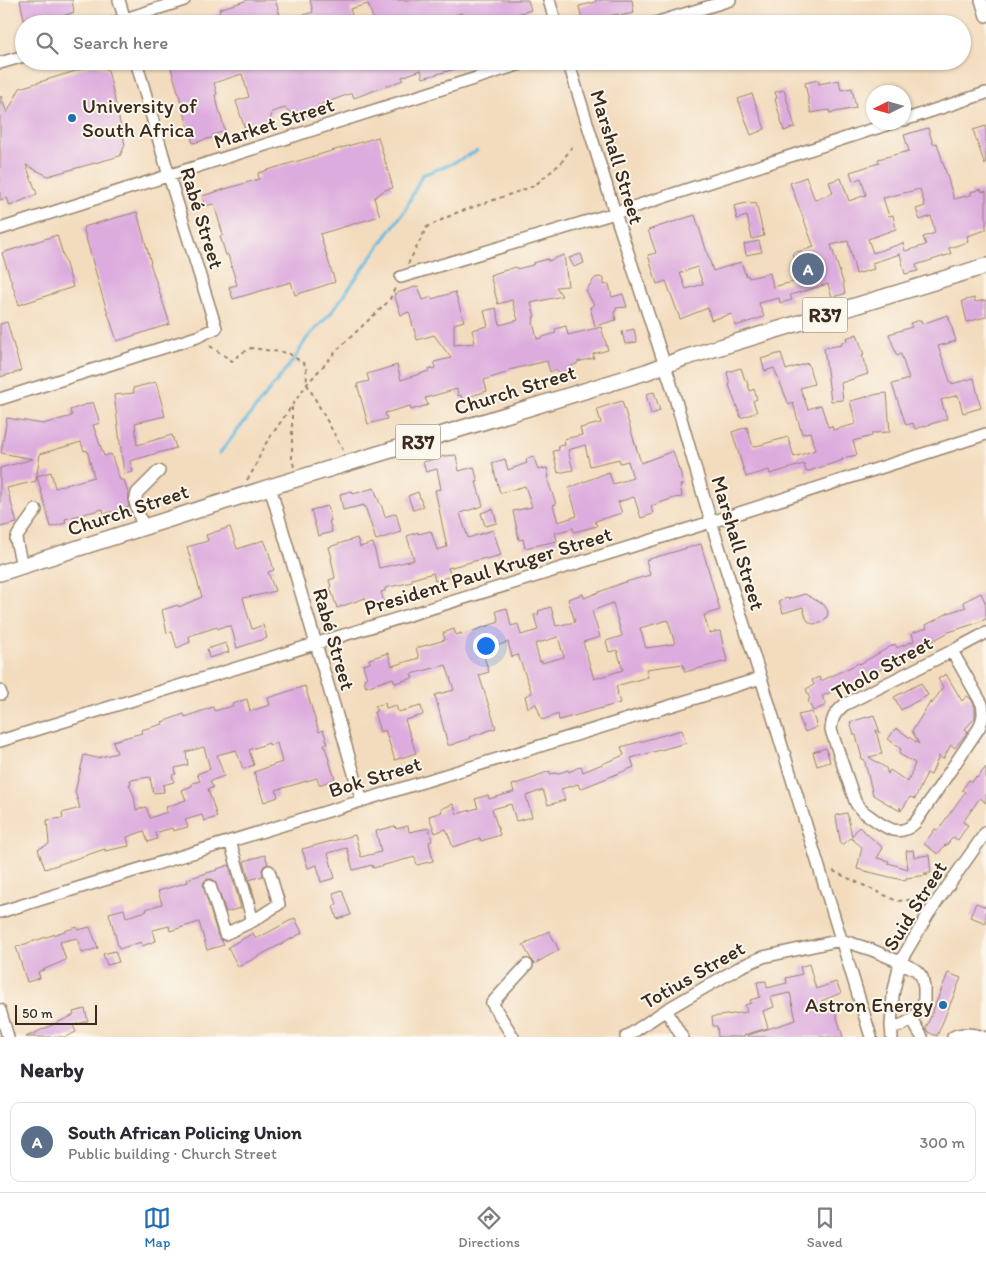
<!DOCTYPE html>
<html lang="en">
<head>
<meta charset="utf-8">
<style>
	body { margin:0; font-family:Itim,sans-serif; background:#f2f2f3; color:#2b2b33 }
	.compass { position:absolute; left:866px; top:85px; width:45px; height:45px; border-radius:50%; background:#fff; box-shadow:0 1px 4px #0004; rotate:265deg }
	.scale { position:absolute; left:15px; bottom:12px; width:82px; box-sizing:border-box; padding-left:5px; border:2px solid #3b2a1e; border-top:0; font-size:14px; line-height:18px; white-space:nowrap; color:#3b2a1e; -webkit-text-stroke:4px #fbf7ec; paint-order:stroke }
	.you { position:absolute; left:485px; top:645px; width:18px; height:18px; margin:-12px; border:4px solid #fff; border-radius:50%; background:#1a73e8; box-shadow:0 0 0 8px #1a73e833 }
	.badge { display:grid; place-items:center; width:32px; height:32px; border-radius:50%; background:#1f6fb2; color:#fff; font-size:16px; font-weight:700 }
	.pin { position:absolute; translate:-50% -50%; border:2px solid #fff; box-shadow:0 1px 5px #0006 }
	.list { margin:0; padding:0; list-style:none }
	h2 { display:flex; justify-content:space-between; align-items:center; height:65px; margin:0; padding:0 20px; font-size:21px }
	h2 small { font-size:16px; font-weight:400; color:#7c7c81 }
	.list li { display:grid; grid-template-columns:32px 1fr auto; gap:15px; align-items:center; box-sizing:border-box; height:80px; margin:0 10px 10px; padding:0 10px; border:1px solid #e1e1e2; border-radius:10px }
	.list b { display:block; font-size:19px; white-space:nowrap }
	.list p { margin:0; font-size:16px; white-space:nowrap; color:#7c7c81 }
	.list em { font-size:16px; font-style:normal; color:#7c7c81 }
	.icon { flex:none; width:28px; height:28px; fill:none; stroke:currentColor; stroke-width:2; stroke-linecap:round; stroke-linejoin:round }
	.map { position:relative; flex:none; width:986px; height:1037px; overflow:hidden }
	.search { position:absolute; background:#fff; box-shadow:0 1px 4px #0004; left:15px; right:15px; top:15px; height:55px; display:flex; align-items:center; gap:12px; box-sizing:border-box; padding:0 18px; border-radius:28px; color:#7c7c81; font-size:19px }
	.sheet { height:155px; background:#fff }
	nav { display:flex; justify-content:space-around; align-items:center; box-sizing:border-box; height:70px; border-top:1px solid #e1e1e2; background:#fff; font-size:14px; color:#7c7c81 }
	nav a { display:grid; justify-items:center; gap:2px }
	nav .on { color:#1f6fb2 }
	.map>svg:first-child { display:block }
</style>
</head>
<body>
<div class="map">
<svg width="986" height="1037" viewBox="0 0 986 1037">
	<rect width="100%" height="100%" fill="#fbf7ec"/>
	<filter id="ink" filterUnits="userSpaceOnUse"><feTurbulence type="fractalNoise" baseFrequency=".02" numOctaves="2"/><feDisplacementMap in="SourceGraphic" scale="10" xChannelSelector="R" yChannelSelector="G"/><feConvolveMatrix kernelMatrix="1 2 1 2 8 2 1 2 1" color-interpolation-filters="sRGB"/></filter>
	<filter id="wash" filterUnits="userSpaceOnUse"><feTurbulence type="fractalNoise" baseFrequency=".0096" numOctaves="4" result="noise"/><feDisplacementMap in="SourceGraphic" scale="20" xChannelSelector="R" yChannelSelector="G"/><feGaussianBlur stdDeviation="1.12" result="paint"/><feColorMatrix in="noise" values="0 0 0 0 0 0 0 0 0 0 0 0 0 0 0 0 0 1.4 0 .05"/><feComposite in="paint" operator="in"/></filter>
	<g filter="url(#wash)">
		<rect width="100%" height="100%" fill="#f3dcbe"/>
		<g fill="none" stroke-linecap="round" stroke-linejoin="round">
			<path stroke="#63bae0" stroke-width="3" d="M219 454 295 358 307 338 331 313 405 210 422 175 449 165 477 151"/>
		</g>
		<g id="blocks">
			<path fill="#ddacde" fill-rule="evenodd" d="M20 0H72L74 12 47 22 48 24H25Z
				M248 0H275L282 21 313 12 310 0H528L531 10 517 14 516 21 505 24H469L467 17 464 18 462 13 427 24H415L413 17 389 24H375L368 4 350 9 355 24H344L342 19 323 24H193V21L220 13 219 9Z
				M595 0H632L634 13 619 16 618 14 598 18 599 24H583L579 6 596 2Z
				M169 61H203L204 68 223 63 222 61H473V64L423 78 421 70 402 77 403 80 354 98 352 93 317 106 318 111 297 118 285 108 272 112 269 126 246 133 236 101 249 97 242 74 214 83 217 94 215 95 225 131 213 135 214 137 193 143Z
				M95 65 108 70 125 145 120 156 48 176 26 165 37 194 10 206 7 198 0 200V97L1 96 7 113 20 88Z
				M818 80 819 84 839 80 841 90 852 88 856 108 830 113 829 110 811 113 805 83Z
				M784 90 795 127 784 131 775 99 777 98 775 92Z
				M752 94 765 129 751 135 738 99Z
				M986 126V164L985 165 973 130Z
				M928 128 933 144 937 143 954 199 971 195V192L981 189 982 192 986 191V230L967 236 968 242 949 248 951 254 916 265 918 271 905 274 900 254 872 263 874 269 856 274 848 241 831 245 843 282 845 294 832 297 828 284 790 295 792 300 780 303 779 298 759 303 764 317 735 326 732 314 711 320 708 308 680 319 666 281 657 284 648 255 656 253 648 230 695 215 713 271 741 262 746 276 748 275 749 278 770 273 773 287 800 280 793 253 814 247 790 183 806 177 815 200 833 193 829 182 841 178 849 201 866 195 861 178 853 181 850 172 879 163 878 159 909 151 904 135ZM920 189 925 206 916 209 920 220 931 216 935 233 923 237 926 245 905 251 903 243 873 253 868 239 896 229 893 215 889 216 883 198ZM697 267 703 284 686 289 680 273Z
				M378 137 393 188 385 190 374 198 380 216 320 234 335 282 295 295 291 282 233 299 229 287 237 285 228 255H226L220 236 223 235 214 204 205 206 202 196 259 179 258 173Z
				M750 202 751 204 756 203 764 236 752 239 747 216 737 219 734 206Z
				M137 212 151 263H150L170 324 117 341 102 295 83 227Z
				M57 235 73 287 19 305 2 253Z
				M759 241 762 252 746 255 744 244Z
				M581 254 584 263 574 267 569 258Z
				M564 255 568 286 556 287 562 296 531 303 535 317H533L534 321 533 322 537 339 556 333 555 329 566 326 568 335 601 327 608 350 593 354 594 358 577 362V364L569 367 570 370 558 373 557 370 550 372 547 361 509 370V372L484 380 487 391 471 396V399L462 401 461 395 458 396 457 389 425 398 428 405 411 410 410 406 385 413 387 419 368 424 357 384 369 381 367 374 397 365 401 380 429 371 428 370 435 368 434 362 451 358 434 335 417 340 409 312 401 315 394 294 418 286 423 300 431 297 432 299 455 292 464 321 454 324V345L475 343 472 330 488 326 484 311 496 308 500 325 518 320 512 300 498 304 490 275 516 267 517 269 533 265V263L548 259V261Z
				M600 277 604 279V285L609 284 612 297 623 294 627 307 616 308V311L614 312 616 320 595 326 590 307 594 305 586 290 595 278Z
				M974 298 975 302 986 300V317L967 322 962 301Z
				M948 315 956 341 938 346 951 384 974 378 981 408 963 413 958 395 941 400 947 419 915 429 913 423 906 425 892 384 909 379 901 354 897 356 889 334 912 327 910 323 921 320 922 324Z
				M7 322 21 371 0 377V324Z
				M634 329 637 342 625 344 622 332Z
				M857 334 864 355 862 356 868 374 841 383 843 400 831 401 824 348 842 345 841 343 847 341 846 338Z
				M781 353 786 370 808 363 814 384 800 388 808 409 821 405 828 427 832 426 833 430 856 424 850 401 878 394 887 393 890 432 872 433V436L853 441 857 455 842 458 843 460 806 472 804 464 770 474 769 470 746 477 732 432 747 427 753 447 788 437 794 457 815 450 810 432 802 434 793 403 789 405 774 368 765 371 761 359Z
				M741 368 745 380 746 379 750 391 754 389 757 399 753 401 757 412 741 418 729 385H730L727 372Z
				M156 382 165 416 135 423 137 445 172 435 176 448 130 461 133 472 124 474 114 395 134 393 133 388Z
				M654 392 660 411 651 414 646 394Z
				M622 401 641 463 673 451 679 470H680L683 485H680L682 497 674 498 651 506 653 514 641 518 634 497 618 502 622 513 595 521 597 526 574 532 573 528 555 533 557 541 525 548 523 539 519 540 513 511 532 507 525 486 500 493 492 463 505 459 508 470 527 463 526 459 534 457 538 470 547 468 549 478H547L556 504 553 505 558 522 577 516 569 488 609 472 613 484 633 478 628 461 620 463 619 459 590 466 585 445 568 450 573 470 558 473 553 451 559 450 558 446 565 445 564 439 582 435 580 428 601 423 597 409Z
				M93 402 100 423 93 425 104 456 111 454 120 480H124L129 496 128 501 129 507 104 514 103 509 65 519 66 523 51 527 37 476 51 472 55 488 94 477 87 450 84 451 81 442 40 454 36 481 7 488 17 523 0 527V468L33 459 1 453 7 418 43 424 72 416 70 410Z
				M456 455 459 471 474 467 478 482H476L483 506 460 513 468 538 493 530 501 555 486 559V558L448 568 451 576 435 581 433 573 412 579V582L385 588V591L381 592 385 605 368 609 365 598 337 608 330 587H331L329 580 335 578 331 558H332L329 547 357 538 360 547 373 543 379 568 414 560 407 536 418 532V534L431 531 437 550 447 547 435 490 441 489 437 469 426 472 423 462 445 456Z
				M374 488 380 504H381L385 517 396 513 401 532 376 540 365 506 364 507V505L343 510 340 494 352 491 353 494Z
				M418 492 423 507 413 510 408 496Z
				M328 506 331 521H329L332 532 318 536 311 510Z
				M493 509 497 523 485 526 481 513Z
				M230 527 237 549 264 540 267 547 274 570 268 572 275 591 264 594 243 598 252 629 263 625 267 638 237 648 231 626 222 627 218 629 217 627 189 636 190 642 177 648 172 632 167 633 162 610 178 605 179 607 202 597 187 547 208 541 206 535Z
				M701 544 720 610 704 615 709 633 720 631 727 661 685 672 683 664 646 669 648 677 616 686 618 693H617L620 703 559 720 558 714 542 720 536 704 528 708 525 696 532 693 518 655 512 657 508 642 482 651 489 672 479 675 496 728 470 737 471 738 451 745H448L435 695 454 690 446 665 411 674 413 678 395 683 393 678 366 687 364 679 367 678 363 665 370 663 369 659 388 653 392 666 419 658 416 648 445 640 443 633 454 629 456 635 461 633V635L499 622 496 611 507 608 511 626 518 624 521 635 538 630 534 615 539 614 538 611 551 607 556 626 575 622 568 599 583 594 584 598 622 583 650 575 646 560ZM613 603 622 636 606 641 609 652 617 650 623 670 594 679 583 642 600 637 592 611ZM668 620 675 644 646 648 640 628ZM558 637 564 657 542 663V661L540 662 535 644Z
				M981 593 986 604V619L977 623 949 632 929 643V645L903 654 905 658 893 664 892 663 874 673V671L856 680V681L822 696 826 705 813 711 808 700 810 699 806 689 814 685 812 680 819 677 821 681 859 663 860 664 895 644 897 648 914 641 912 633 927 628 926 625 948 613 966 607 963 602Z
				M805 594 824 605 826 608 828 612 827 617 821 623 813 624 809 622 806 618 803 607 783 613 779 601 787 598 788 599Z
				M226 643 229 652 209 658 207 649Z
				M946 674 962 701 967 696 971 699 975 707V718L965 729 968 731 955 748 951 745 943 759 939 756 931 775 927 773 915 799 910 797 901 811 900 807V811L873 795 864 759H862L856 735H854L850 722 874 715 880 733 876 730 882 754 869 757 886 768 888 774 890 770 908 782 915 763 899 754 901 749 888 739 896 728 919 744 912 731 931 701 932 704 943 687 938 679Z
				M921 683 928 695 901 710 894 697Z
				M305 686 319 732 323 730 328 744H324L335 779 319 785 317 778 276 790 278 797 264 802 254 772 282 762 277 743 269 745V743L249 750 254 765 243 769 236 750 217 755 224 776 210 781 213 788 208 789 217 817 204 821 202 815 185 820 188 827 173 831 172 828 155 833 157 839 148 842 144 831 127 837 129 846 105 851V849L45 869 38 849 49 844 47 820 63 818 62 813 80 808 75 792 84 755 97 758 117 753 113 741 142 733 141 730 163 724 162 722 184 714 185 717 213 707 214 711 233 706 232 704 247 699 250 711 270 705 268 698ZM204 747 210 769 197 774 200 781 192 783V786L182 790 186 800 166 807 167 812 150 818 146 807 136 810 134 796 129 784H131L130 780 150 777 153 793 164 792 163 785 174 782 172 775 176 774 175 768 188 765 186 752Z
				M385 703 386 708 396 705 398 712 421 706 423 715 405 720 416 753 395 760 385 730 380 732 374 712 377 711 375 706Z
				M812 712 817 727 805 732 798 715Z
				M682 730 686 743 631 758 634 767 580 789 578 784 561 789 565 800 548 805 543 790 526 796 532 817 516 821 511 804 492 809 500 835 481 841 480 838 453 847 446 829 435 833 429 816 442 812 441 809 453 804 457 814 478 808 475 799 488 795 489 799 514 792 512 785 537 777 536 776 550 771V774L556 773V774L568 770 569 772 581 766 583 772 624 755 621 747Z
				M826 748 830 762 817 766 813 752Z
				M986 767V803L980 798 963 822 968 825 958 840 953 837 946 846 945 845 938 854 924 844 935 829 938 830 965 792 962 790 969 780 972 782 976 777 977 778Z
				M847 813 852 836 859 827 883 848 877 858 889 861 888 863 908 869 906 851 913 850 914 857 929 855 931 873H924L928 875 906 878V881L857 869 862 847 851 838 841 845 836 817 837 815Z
				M395 826 396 829 408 826 409 832 429 828 432 841 429 842 433 861 417 865 415 857 373 868 372 865 353 870 347 848 328 853 335 878 321 882 317 865 308 868 302 849 355 835 361 857 381 852 376 831Z
				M265 855 268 864 264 866 262 869 263 876 249 880 256 903 244 861Z
				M229 865 241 908 226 912 215 881 212 879H207L204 881 203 885 218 936 222 941 224 945 207 950 199 922 170 931 169 926 153 930 156 941 142 946 141 942 119 949 109 913 124 909 126 917 147 911 146 909 162 904 158 891 188 882 187 879 217 870V869Z
				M342 890 351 915 337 919 333 906 337 904 333 893Z
				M976 903 986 907V923L970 917Z
				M295 918 302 933 238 967 228 947 253 933 256 939Z
				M77 927 78 930 90 927 98 948 82 953 77 938 60 942 66 960 38 972 40 978 27 982 16 947Z
				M549 931 559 950 534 964 523 945Z
				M115 951 119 962 107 965 103 954Z
				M809 964 816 989 836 982 841 993 821 1001 836 1014 843 1037H749L748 1035 796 1020 790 993 771 997 774 1007 763 1011 768 1028 744 1035V1037H718L717 1026H713L712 1017 747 1012 745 1005 751 1003 750 1000 760 997 757 982 766 981 767 988 787 983 786 978 802 974 800 967Z
				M948 973 961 978 937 1036 928 1032 926 1028Z
				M85 1009 88 1021 73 1025 76 1032 65 1037H26L74 1015 73 1012Z"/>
		</g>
	</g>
	<g filter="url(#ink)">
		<use href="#blocks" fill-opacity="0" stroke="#97836e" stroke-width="1"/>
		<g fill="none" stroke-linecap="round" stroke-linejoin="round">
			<g stroke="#97836e" stroke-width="14">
				<path id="minor" d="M119 0 126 24
					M549 0 556 24
					M981 0 986 16
					M110 24 184 0
					M652 24 730 0
					M568 61 615 213 671 384 711 522 761 678 871 1037
					M0 63 24 56
					M904 120 986 93
					M0 229 530 61
					M401 277 615 213 895 122
					M0 399 197 337 216 328 169 176 136 61
					M270 487 362 801
					M143 527 135 502 137 493 159 471
					M22 566 16 540 18 535 36 510
					M952 651 982 704C984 714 983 719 979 728L915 823C899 838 886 828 872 818 865 813 858 809 855 801L831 730C832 717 835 713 844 705L952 651 986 633
					M0 691 1 694
					M0 741 711 522 986 434
					M210 886 225 934 253 921 230 841
					M0 912 761 678
					M253 921 279 904 269 871
					M0 1010 8 1037
					M666 1010 682 1037
					M912 1020 922 1037
					M513 1037 492 1003 527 965
					M626 1037 666 1010 742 966 763 957 841 940 872 950 900 962 916 970 922 977 924 988V1002L912 1020 899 1026H891
					M892 1037 891 1026 893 995 900 962 929 913 986 832
					M953 1037C962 1032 973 1034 983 1037"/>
			</g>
			<g stroke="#97836e" stroke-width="18">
				<path id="major" d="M0 573 270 487 646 372 684 358 986 266"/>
			</g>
			<path stroke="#97836e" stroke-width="2" stroke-dasharray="4 4" stroke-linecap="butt" d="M408 264 427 227 456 213 534 186 561 163 573 145
				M210 346 232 361 240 354 251 348 288 353 306 365 307 384 343 450
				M292 407V459L294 467
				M247 480 254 469 264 446 307 384 342 345 389 301 396 286
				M833 871 897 901 920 899 923 901"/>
			<use href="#minor" stroke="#fff" stroke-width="11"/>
			<use href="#major" stroke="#fff" stroke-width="15"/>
		</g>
	</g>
	<g fill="#1f6fb2" stroke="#fbf7ec" stroke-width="2">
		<circle cx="72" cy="118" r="5"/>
		<circle cx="943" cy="1005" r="5"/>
	</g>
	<g text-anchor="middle" stroke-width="4" stroke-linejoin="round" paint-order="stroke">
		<g fill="#fbf7ec" stroke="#75685c" stroke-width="1">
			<rect x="802.5" y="297.5" width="45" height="35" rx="4"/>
			<rect x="395.5" y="424.5" width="45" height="35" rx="4"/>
		</g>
		<g font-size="20" font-weight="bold" fill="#3b2a1e">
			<text x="825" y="322">R37</text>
			<text x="418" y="449">R37</text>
		</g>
		<g font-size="21" fill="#3b2a1e" stroke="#fbf7ec" text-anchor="start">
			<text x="82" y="113">University of<tspan x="82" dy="24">South Africa</tspan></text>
			<text x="933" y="1012" text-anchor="end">Astron Energy</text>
		</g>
		<g font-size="21" fill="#3b2a1e" stroke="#fbf7ec">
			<text transform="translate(274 123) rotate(-18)" y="7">Market Street</text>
			<text transform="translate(617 157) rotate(73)" y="7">Marshall Street</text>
			<text transform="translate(202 218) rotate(73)" y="7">Rabé Street</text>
			<text transform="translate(515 390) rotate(-17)" y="7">Church Street</text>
			<text transform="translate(128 510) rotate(-18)" y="7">Church Street</text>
			<text transform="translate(738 543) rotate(73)" y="7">Marshall Street</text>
			<text transform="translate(488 571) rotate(-17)" y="7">President Paul Kruger Street</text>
			<text transform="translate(334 639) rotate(74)" y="7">Rabé Street</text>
			<text transform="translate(882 668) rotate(-29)" y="7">Tholo Street</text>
			<text transform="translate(375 777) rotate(-17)" y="7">Bok Street</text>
			<text transform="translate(915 906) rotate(-58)" y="7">Suid Street</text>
			<text transform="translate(693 975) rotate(-30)" y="7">Totius Street</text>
		</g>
	</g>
</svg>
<svg class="compass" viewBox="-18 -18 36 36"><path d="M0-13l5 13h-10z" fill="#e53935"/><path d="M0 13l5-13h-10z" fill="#7c7c81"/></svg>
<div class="scale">50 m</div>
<div class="you"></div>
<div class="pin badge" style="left:808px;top:269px;background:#5c6f8a">A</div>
<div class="search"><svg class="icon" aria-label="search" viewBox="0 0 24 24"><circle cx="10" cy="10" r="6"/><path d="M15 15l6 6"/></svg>Search here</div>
</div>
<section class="sheet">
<h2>Nearby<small></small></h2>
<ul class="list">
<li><span class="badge" style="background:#5c6f8a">A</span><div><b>South African Policing Union</b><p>Public building · Church Street</p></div><em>300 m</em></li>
</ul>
</section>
<nav>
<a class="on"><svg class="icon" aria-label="map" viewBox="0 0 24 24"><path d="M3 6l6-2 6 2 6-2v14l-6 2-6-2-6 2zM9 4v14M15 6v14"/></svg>Map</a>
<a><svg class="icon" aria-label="directions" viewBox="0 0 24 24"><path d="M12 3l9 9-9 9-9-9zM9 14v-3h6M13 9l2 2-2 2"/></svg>Directions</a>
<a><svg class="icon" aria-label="saved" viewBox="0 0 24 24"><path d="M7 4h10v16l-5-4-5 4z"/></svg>Saved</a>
</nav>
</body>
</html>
